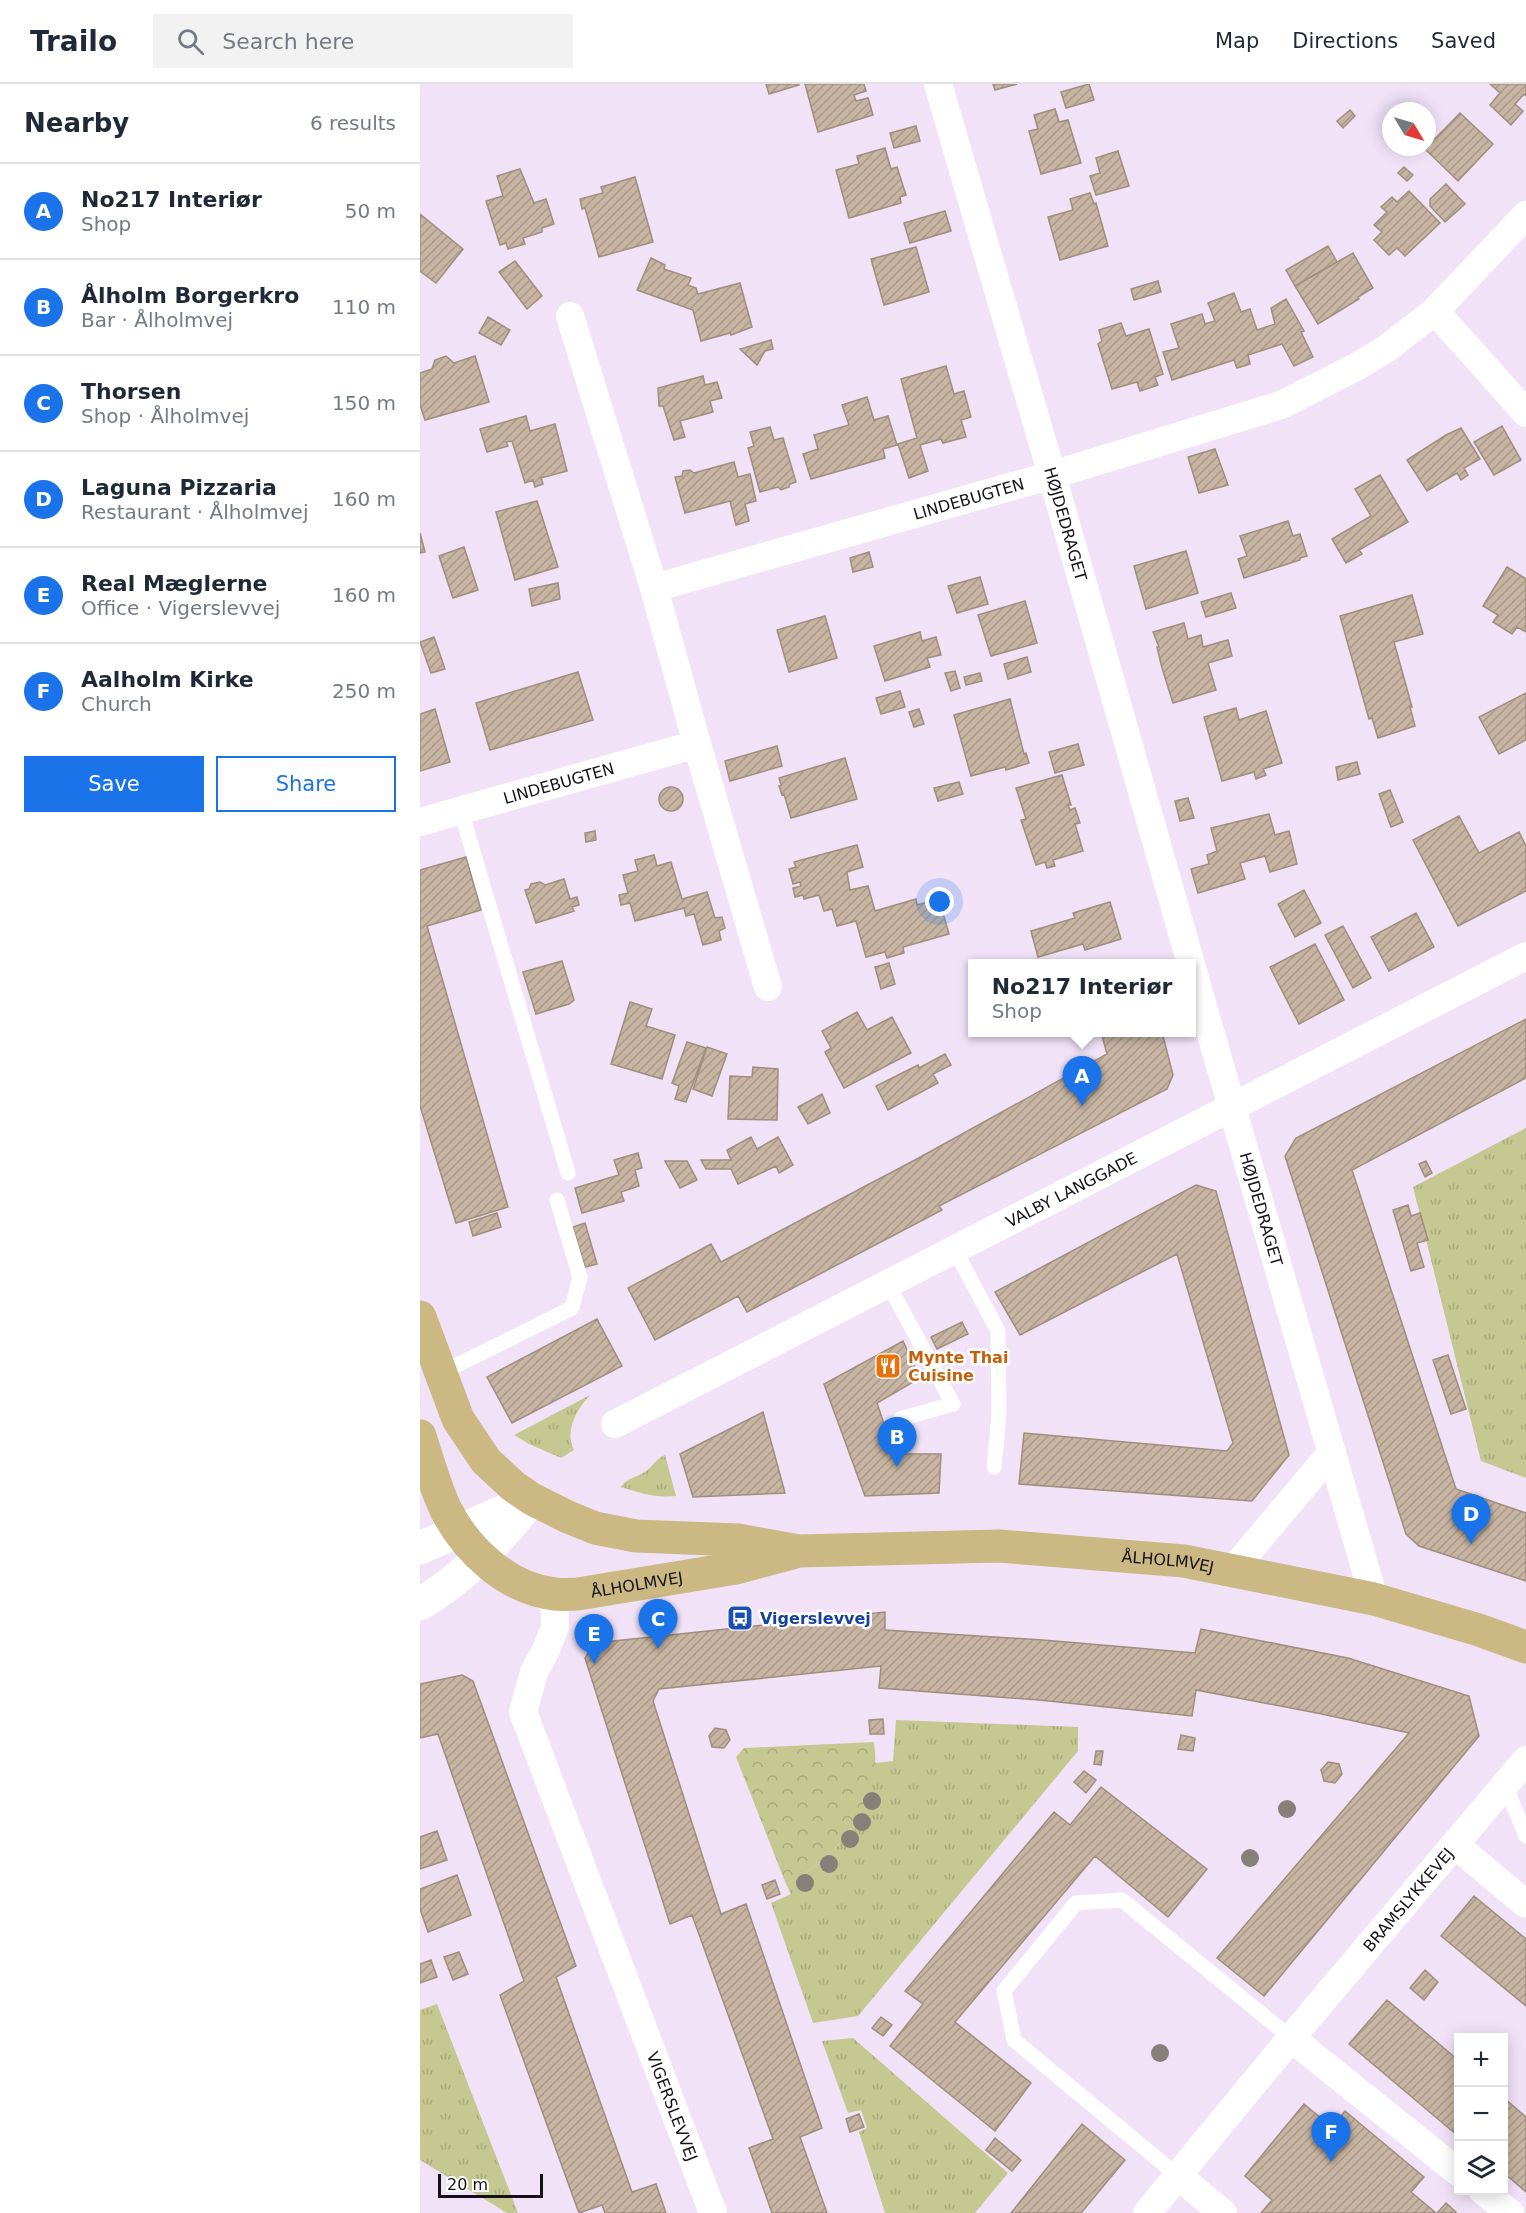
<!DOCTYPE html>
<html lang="en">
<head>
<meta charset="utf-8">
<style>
	body { margin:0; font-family:"DejaVu Sans",sans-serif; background:#f2f2f3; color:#1f2937 }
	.controls { position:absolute; right:18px; bottom:18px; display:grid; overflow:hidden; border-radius:0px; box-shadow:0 3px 15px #0003 }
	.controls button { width:54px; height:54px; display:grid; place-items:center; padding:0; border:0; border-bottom:2px solid #e0e1e3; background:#fff; color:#1f2937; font:30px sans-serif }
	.compass { position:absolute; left:962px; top:18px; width:54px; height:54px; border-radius:50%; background:#fff; box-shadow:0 3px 15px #0003; rotate:128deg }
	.scale { position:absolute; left:18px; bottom:15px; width:105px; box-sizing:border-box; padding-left:6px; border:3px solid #141017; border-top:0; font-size:16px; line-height:21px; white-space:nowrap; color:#141017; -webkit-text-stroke:4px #fff; paint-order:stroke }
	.you { position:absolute; left:520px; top:818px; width:21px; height:21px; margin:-15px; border:4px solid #fff; border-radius:50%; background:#1a73e8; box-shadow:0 0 0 9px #1a73e833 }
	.badge { display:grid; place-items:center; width:39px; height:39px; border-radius:50%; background:#1a73e8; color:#fff; font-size:20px; font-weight:700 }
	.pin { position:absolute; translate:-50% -50px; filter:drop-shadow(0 2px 3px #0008) }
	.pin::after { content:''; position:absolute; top:32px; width:21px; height:18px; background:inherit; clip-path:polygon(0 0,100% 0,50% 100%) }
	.popup { position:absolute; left:548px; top:875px; width:228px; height:78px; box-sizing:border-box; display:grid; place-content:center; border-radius:0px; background:#fff; filter:drop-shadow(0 2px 4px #0005); font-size:20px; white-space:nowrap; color:#747a83 }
	.popup b { font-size:22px; color:#1f2937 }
	.popup::after { content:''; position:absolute; left:50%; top:100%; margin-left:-12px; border:12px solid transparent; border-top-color:#fff }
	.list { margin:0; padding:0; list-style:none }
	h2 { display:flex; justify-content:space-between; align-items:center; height:78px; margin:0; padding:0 24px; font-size:26px }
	h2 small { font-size:20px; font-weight:400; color:#747a83 }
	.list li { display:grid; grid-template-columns:39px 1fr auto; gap:18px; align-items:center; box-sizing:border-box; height:96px; padding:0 24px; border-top:2px solid #e0e1e3 }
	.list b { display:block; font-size:22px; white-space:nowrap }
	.list p { margin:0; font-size:20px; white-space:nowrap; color:#747a83 }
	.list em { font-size:20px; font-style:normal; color:#747a83 }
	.actions { display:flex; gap:12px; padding:18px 24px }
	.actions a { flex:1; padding:14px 0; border:2px solid #1a73e8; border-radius:0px; text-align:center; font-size:21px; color:#1a73e8 }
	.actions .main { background:#1a73e8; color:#fff }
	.icon { flex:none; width:33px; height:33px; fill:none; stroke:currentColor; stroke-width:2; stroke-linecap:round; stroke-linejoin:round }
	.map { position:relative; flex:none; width:1106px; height:2129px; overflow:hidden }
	header { display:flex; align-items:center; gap:36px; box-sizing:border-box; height:84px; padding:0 30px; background:#fff; border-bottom:2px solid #e0e1e3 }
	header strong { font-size:28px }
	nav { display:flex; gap:33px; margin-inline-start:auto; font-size:21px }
	.search { width:420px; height:54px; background:#f2f2f3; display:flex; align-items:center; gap:15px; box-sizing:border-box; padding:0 21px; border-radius:0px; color:#747a83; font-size:22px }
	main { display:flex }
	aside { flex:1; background:#fff }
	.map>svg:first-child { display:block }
</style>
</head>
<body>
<header>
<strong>Trailo</strong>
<div class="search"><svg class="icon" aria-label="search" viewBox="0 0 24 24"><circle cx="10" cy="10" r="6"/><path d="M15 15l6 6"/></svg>Search here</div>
<nav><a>Map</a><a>Directions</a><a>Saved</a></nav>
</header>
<main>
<aside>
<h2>Nearby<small>6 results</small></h2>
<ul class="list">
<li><span class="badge">A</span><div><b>No217 Interiør</b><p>Shop</p></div><em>50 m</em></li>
<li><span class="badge">B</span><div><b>Ålholm Borgerkro</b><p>Bar · Ålholmvej</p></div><em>110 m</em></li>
<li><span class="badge">C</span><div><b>Thorsen</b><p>Shop · Ålholmvej</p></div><em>150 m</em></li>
<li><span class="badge">D</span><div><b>Laguna Pizzaria</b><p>Restaurant · Ålholmvej</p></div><em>160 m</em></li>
<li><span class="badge">E</span><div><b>Real Mæglerne</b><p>Office · Vigerslevvej</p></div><em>160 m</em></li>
<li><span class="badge">F</span><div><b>Aalholm Kirke</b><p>Church</p></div><em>250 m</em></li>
</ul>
<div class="actions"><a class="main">Save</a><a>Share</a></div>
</aside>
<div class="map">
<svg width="1106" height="2129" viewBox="0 0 1106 2129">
	<defs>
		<pattern id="grass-tufts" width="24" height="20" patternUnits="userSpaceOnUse" patternTransform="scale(1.5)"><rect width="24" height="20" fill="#c5c890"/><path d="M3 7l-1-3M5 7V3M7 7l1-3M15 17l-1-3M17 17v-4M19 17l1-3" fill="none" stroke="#a8ab7b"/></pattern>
		<pattern id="park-crowns" width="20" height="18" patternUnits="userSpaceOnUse" patternTransform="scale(1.5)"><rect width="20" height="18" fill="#c5c890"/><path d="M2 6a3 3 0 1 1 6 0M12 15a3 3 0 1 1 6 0" fill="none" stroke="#a8ab7b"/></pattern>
		<pattern id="building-hatch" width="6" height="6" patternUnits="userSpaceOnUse" patternTransform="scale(1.5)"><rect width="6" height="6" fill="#c7b4a2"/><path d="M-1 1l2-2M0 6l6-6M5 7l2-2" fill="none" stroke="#aa9a8b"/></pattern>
	</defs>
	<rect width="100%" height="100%" fill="#f1e2f8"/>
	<path fill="url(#grass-tufts)" d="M1106 1044V1394L1061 1377 993 1103Z
		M170 1311C157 1325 144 1347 154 1366L141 1374 109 1360 94 1351Z
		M245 1371 256 1412C236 1414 219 1409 201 1403 207 1393 217 1394 226 1387 233 1382 237 1374 245 1371Z
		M476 1636 658 1643V1667L438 1932 393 1939 351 1819 371 1810 366 1800C407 1780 438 1747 450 1702 452 1695 455 1687 455 1679L473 1677Z
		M17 1920 98 2129H87L0 2076V1926Z
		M433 1954 588 2089 555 2129H465L439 2048 447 2044 441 2026 428 2029 402 1957Z"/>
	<path fill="url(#park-crowns)" d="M454 1658C455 1667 456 1677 455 1686 445 1738 413 1777 366 1800L316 1673 324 1664Z"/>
	<path fill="url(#building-hatch)" stroke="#a08e7d" stroke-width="1.5" d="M346 0H379V1L349 10Z
		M385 0H444L446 7 434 11 436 17 448 14 453 31 398 48Z
		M573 0H597L575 6Z
		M669 0 674 16 646 24 641 8Z
		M1070 0H1106V12L1104 10 1095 20 1103 27 1091 41 1070 21 1080 9Z
		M635 25 639 38 648 36 661 79 621 90 609 47 618 45 614 31Z
		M930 26 935 32 923 44 917 37Z
		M1040 29 1073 60 1038 97 1005 65Z
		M496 42 500 57 474 64 470 49Z
		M465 64 471 85 477 83 486 111 480 113 481 119 429 134 416 86 439 80 437 72Z
		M698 67 709 102 676 111 670 92 680 89 676 74Z
		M984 83 993 91 987 97 978 89Z
		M100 85 114 119 126 115 134 140 122 144V148L103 154 105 160 88 165 86 159 80 161 66 117 83 112 77 92Z
		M215 93 233 158 179 173 165 124 162 125 160 115 183 109 181 103Z
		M1026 100 1045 120 1025 138 1010 122V115Z
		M989 107 1020 139 985 172 977 164 969 171 954 156 962 148 954 141 967 128 961 123 972 113 977 118Z
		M670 109 674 120 676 119 688 162 640 176 628 133 653 126 650 115Z
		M525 127 531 147 490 159 484 139Z
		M0 130 43 165 16 199 0 187Z
		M908 162 917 178 875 202 866 186Z
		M496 163 509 208 464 221 451 175Z
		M933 169 953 204 938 213 939 215 898 240 875 202Z
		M231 174 245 181 244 185 271 194 268 201 276 204 278 210 320 199 332 243 311 251 310 249 281 257 273 226 217 206Z
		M95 177 122 212 107 225 79 188Z
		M738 197 741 208 714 216 711 205Z
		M814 209 821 228 830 225 837 246 855 240 851 224 866 215 884 247 881 248 893 273 874 282 862 260 828 271 830 280 817 284 814 276 752 296 743 268 759 264 751 240 782 230 785 240 795 237 788 219Z
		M68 233 90 246 81 261 59 249Z
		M701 239 706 252 729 245 743 290 735 293 738 301 720 307 717 298 692 305 678 260 682 257 679 246Z
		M351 256 353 265 345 267 337 281 320 265Z
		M26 272 34 279 55 272 69 318 5 336 0 321V289L12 285 15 276Z
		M526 282 534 310 544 307 551 333 541 336 546 353 523 359 521 355 500 361 508 387 489 394 478 360 497 354 481 295Z
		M283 292 285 301 297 298 302 314 290 317 293 328 260 337 265 353 254 356 243 322H239L238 304Z
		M447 313 454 336 468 332 477 361 463 365 465 374 391 395 383 370 398 365 394 351 429 341 422 321Z
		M106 332 110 347 135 340 147 387 121 394 123 400 115 403 113 396 105 399 92 357 86 358 88 362 67 368 60 345Z
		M1082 342 1101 376 1074 391 1054 358Z
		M350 343 354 356 363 354 376 398 370 400 369 403 361 406 358 403 340 408 328 364 334 362 330 348Z
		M1041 344 1060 375 1044 384 1048 391 1041 396 1037 389 1007 407 987 376 1026 351Z
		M795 365 808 401 779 409 768 373Z
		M314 378 318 393 330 390 336 417 325 420 329 437 316 441 310 417 265 429 255 393 262 392 263 387 270 386 274 389Z
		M960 391 988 438 939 466 942 470 926 479 912 455 951 432 935 405Z
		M117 417 138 483 95 496 76 428Z
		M868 437 873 452 880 450 887 472 880 474V476L824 494 818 475 827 472 820 452Z
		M0 449 5 468 0 469Z
		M44 463 58 506 33 514 19 472Z
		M766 467 778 509 726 525 714 482Z
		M449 468 453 483 433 488 430 474Z
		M1087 483 1106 495V548L1097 543 1092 550 1073 538 1078 531 1063 522Z
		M560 493 568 520 537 529 528 502Z
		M138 499 140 515 112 522 109 505Z
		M811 509 816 524 786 533 781 518Z
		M992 511 1003 550 974 558 992 623H990L995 642 958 654 952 634 949 635 920 532Z
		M605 517 617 559 571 572 558 531Z
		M405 532 417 574 369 588 357 546Z
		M764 539 768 555 781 551 783 563 808 556 812 572 788 579 796 606 753 619 742 584 737 563H739L733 548Z
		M500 548 502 557 516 553 521 571 507 574 510 583 465 597 454 562Z
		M14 553 25 585 11 589 0 558Z
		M607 573 611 588 588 595 584 580Z
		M535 587 540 604 531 607 525 589Z
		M158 588 173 636 70 666 56 619Z
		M560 589 562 597 546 601 544 593Z
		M480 607 485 623 461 630 456 614Z
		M1106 609V656L1079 670 1059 633Z
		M590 615 604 670 606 669 609 679 586 686 585 683 551 692 534 631Z
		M816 624 819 636 846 627 862 679 843 685 846 691 836 695 834 688 802 697 784 633Z
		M15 625 30 678 0 687V630Z
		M499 625 504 640 494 643 489 628Z
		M658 660 664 681 635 689 629 668Z
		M357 662 362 682 310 697 305 677Z
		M425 674 437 715 371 734 364 710 362 711 359 702 361 701 359 694Z
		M937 678 940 690 918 696 916 683Z
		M642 691 651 721H648L650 726 655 724 660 739 655 740 663 767 633 776 635 782 627 784 625 778 616 781 601 736 606 735 596 704Z
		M539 698 543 710 518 717 514 704Z
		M239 715a12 12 0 1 1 24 0a12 12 0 1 1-24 0Z
		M970 706 983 738 971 743 959 710Z
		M768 714 774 734 760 737 755 717Z
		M849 730 855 751 869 747 877 780 850 788 845 772 820 779 825 795 778 809 771 785 789 780 787 771 797 767 791 744Z
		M1039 732 1059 769 1099 748 1106 762V807L1038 842 993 756Z
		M175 747 176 756 166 758 165 749Z
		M437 761 443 783 427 788 430 806 448 802 455 827 496 815 497 821 519 815 529 850 483 863 484 869 467 874 465 868 446 873 436 837 417 842 412 825 404 827 399 811 384 815 383 811 375 813 373 804 381 802 380 798 373 800 369 785 376 783 374 778Z
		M234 771 237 782 251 778 262 815 287 808 295 834 302 833 305 844 299 847 301 856 283 861 274 830 266 832 264 824 215 837 210 819 201 821 199 811 208 809 203 791 218 787 215 776Z
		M46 773 61 826 7 842 88 1123 36 1139 0 1022V786Z
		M144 795 150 815 157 813 159 821 152 823 154 827 116 839 105 806 109 805 111 800 120 798 125 801Z
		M884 806 901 839 875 853 858 820Z
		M690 818 701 855 665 866 663 860 618 873 611 847 655 834 653 829Z
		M996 829 1014 863 969 887 951 853Z
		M923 842 951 894 933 904 905 851Z
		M895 860 924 916 879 940 850 883Z
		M142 877 154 916 149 920 116 930 103 888Z
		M469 879 475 900 461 905 455 883Z
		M210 918 232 925 226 942 255 951 242 995 191 980Z
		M437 928 447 946 472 933 491 969 424 1004 405 968 411 964 402 947Z
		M1106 935V994L932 1086 1036 1405 1106 1429V1497L999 1462 986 1450 865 1072 876 1054Z
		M681 948H742L753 991 747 1005 519 1122 522 1126 327 1228 318 1212 235 1256 208 1204 291 1160 301 1178 495 1076 687 970Z
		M267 958 286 964 266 1018 255 1015 259 1002 252 999Z
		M287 963 307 970 292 1012 273 1005Z
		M525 970 531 981 513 990 518 999 468 1026 456 1002 498 981 499 984Z
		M333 983 358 985 357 1036 308 1035 310 992 332 993Z
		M402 1010 410 1029 388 1040 378 1023Z
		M331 1053 337 1065 358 1053 373 1081 359 1089 356 1082 318 1100 311 1085H286L281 1076H311L307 1066Z
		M218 1069 222 1084 215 1086 219 1102 201 1108 204 1117 162 1129 155 1104 199 1091 194 1076Z
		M245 1077H267L277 1096 260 1104Z
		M1006 1077 1012 1089 1005 1093 999 1080Z
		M776 1101 796 1107 869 1371 832 1417 599 1400 604 1349 807 1367 813 1359 757 1170 600 1251 575 1208Z
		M988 1121 991 1132 1000 1129 1008 1156 997 1159 1004 1183 991 1187 973 1126Z
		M77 1129 81 1143 53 1152 49 1138Z
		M165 1139 177 1180 165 1183 153 1143Z
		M177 1235 202 1282 92 1339 67 1293Z
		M542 1238 548 1250 517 1265 511 1253Z
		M483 1257 500 1294 457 1319 474 1370H521L519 1409 445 1412 404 1300Z
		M1028 1271 1046 1325 1031 1330 1013 1276Z
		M343 1328 365 1409 273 1413 260 1370Z
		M465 1528V1546L623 1556 775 1569 781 1545 928 1574 1049 1612 1059 1652 844 1912 797 1874 989 1649 902 1630 776 1606 772 1632 619 1616 459 1604 461 1582 239 1605 233 1617 301 1830 326 1820 402 2044 380 2053 407 2129H352L329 2064 353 2055 272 1831 250 1840 165 1574 175 1559Z
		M42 1591 53 1597 156 1882 136 1893 212 2108 236 2100 246 2129H185L182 2121 159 2129 80 1911 104 1897 18 1650 0 1654V1600Z
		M463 1635 464 1650H450L449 1636Z
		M295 1644 306 1646 310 1656 304 1664 292 1663 289 1652Z
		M761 1651 775 1654 773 1667 758 1665Z
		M676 1667H683L681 1681 674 1680Z
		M908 1678 919 1680 922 1690 915 1699 904 1697 901 1686Z
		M664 1687 676 1696 666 1709 654 1698Z
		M681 1703 787 1785 748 1833 675 1772 535 1938 611 1999 575 2047 470 1962 503 1920 485 1907 634 1728 650 1741Z
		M17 1747 27 1776 0 1785V1753Z
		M37 1791 51 1831 8 1848 0 1825V1805Z
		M355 1796 360 1810 347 1815 342 1801Z
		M1054 1812 1106 1855V1922L1021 1852Z
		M39 1868 48 1890 33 1896 24 1873Z
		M11 1876 17 1893 0 1899V1880Z
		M1005 1886 1018 1898 1004 1916 990 1904Z
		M967 1916 1038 1976V2052L929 1960Z
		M461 1933 472 1941 463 1952 452 1944Z
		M1084 2014 1106 2033V2108L1084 2089Z
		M884 2020 912 2043 925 2027 1004 2093 991 2108 1016 2129H841L852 2116 825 2092Z
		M439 2030 444 2043 430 2048 426 2035Z
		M662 2040 705 2076 661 2129H591Z
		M575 2054 601 2076 592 2087 566 2066Z
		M1026 2119 1036 2128 1035 2129H1017Z"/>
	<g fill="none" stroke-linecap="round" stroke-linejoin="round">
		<path stroke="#fff" stroke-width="15" d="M41 727 148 1089
			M535 1166 578 1247 579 1331 574 1383
			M468 1200 533 1320 480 1335
			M21 1289 152 1224 160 1193 137 1116
			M1085 1701 1106 1752
			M758 2092 594 1956 584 1907 656 1819 702 1816 871 1954"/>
		<g stroke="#fff" stroke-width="28">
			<path id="s1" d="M518 0 632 391 771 880"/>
			<path d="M1015 227 1106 329"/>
			<path d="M150 232 234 504 277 660 348 903"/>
			<path id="s2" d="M234 504 632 391 861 321 936 283 966 265 1015 227 1106 131"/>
			<path id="s3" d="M0 738 277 660"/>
			<path id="s4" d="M771 881 954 1515"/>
			<path id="s5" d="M195 1340 1106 872"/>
			<path d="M812 1487 912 1368"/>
			<path id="s6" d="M134 1510 135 1543 126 1566 114 1588 103 1628 293 2129"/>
			<path d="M1035 1761 1106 1820"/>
			<path d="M871 1954 1038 2088"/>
			<path d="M758 2092 803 2129"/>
			<path d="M1062 2106 1090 2129"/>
			<path id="s7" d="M727 2129 871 1954 1106 1676"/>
		</g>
		<path stroke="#fff" stroke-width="33" d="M0 1464 105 1418
			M0 1520C46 1493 79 1456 112 1415"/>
		<g stroke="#ccb883" stroke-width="33">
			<path id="s8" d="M0 1233 38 1335 66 1377 93 1402 112 1415 148 1433 175 1444 216 1452 318 1456 379 1467 579 1462 764 1477 954 1515 1059 1546 1106 1563"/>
			<path id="s9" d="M0 1352C8 1377 15 1403 26 1426 47 1467 88 1505 135 1510 142 1511 150 1510 158 1510L316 1484 372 1469"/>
		</g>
	</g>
	<g fill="#868079">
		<circle cx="452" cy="1717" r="9"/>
		<circle cx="867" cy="1725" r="9"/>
		<circle cx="442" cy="1738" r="9"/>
		<circle cx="430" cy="1755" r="9"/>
		<circle cx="830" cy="1774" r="9"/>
		<circle cx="409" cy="1780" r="9"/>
		<circle cx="385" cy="1799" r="9"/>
		<circle cx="740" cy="1969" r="9"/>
	</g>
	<defs>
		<g id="restaurant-square" transform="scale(1.35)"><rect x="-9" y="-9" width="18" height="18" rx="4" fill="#e8710a" stroke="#fff"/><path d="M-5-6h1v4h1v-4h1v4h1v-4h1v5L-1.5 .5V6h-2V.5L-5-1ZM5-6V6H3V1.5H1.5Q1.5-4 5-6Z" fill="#fff"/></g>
		<g id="bus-square" transform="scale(1.35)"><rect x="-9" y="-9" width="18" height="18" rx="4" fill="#1a4fb4" stroke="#fff"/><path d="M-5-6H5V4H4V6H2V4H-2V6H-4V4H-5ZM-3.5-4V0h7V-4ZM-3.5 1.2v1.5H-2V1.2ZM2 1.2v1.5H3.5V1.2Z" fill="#fff"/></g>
	</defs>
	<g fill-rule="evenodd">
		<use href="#restaurant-square" x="468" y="1282"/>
		<use href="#bus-square" x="320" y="1534"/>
	</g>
	<g text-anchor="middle" stroke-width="5" stroke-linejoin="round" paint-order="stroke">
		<g font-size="16" fill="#141017" stroke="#fff">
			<text dy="6" stroke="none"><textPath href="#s2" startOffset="327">LINDEBUGTEN</textPath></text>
			<text dy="6" stroke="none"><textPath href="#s1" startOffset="458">HØJDEDRAGET</textPath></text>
			<text dy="6" stroke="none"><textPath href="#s3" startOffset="144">LINDEBUGTEN</textPath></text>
			<text dy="6" stroke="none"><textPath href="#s5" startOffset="513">VALBY LANGGADE</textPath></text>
			<text dy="6" stroke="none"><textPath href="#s4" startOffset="254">HØJDEDRAGET</textPath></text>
			<text dy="6" stroke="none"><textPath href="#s8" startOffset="864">ÅLHOLMVEJ</textPath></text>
			<text dy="6" stroke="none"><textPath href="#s9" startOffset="304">ÅLHOLMVEJ</textPath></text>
			<text dy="6" stroke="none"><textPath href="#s7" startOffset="408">BRAMSLYKKEVEJ</textPath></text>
			<text dy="6" stroke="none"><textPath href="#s6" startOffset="546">VIGERSLEVVEJ</textPath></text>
		</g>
		<g font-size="16" font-weight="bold" fill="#c56008" stroke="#fff" text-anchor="start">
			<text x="488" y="1279">Mynte Thai<tspan x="488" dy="18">Cuisine</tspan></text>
		</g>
		<g font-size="16" font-weight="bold" fill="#164399" stroke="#fff" text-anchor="start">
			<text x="340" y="1540">Vigerslevvej</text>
		</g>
	</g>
</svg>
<div class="controls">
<button>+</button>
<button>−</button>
<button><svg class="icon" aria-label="layers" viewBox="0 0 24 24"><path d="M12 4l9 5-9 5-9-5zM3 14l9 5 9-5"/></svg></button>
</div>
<svg class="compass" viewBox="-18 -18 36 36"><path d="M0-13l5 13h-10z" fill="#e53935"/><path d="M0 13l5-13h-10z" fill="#747a83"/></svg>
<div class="scale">20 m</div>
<div class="you"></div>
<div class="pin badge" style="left:662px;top:1022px">A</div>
<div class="popup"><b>No217 Interiør</b>Shop</div>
<div class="pin badge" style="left:477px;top:1383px">B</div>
<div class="pin badge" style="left:238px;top:1565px">C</div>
<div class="pin badge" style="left:1051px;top:1460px">D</div>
<div class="pin badge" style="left:174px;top:1580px">E</div>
<div class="pin badge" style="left:911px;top:2078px">F</div>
</div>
</main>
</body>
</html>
